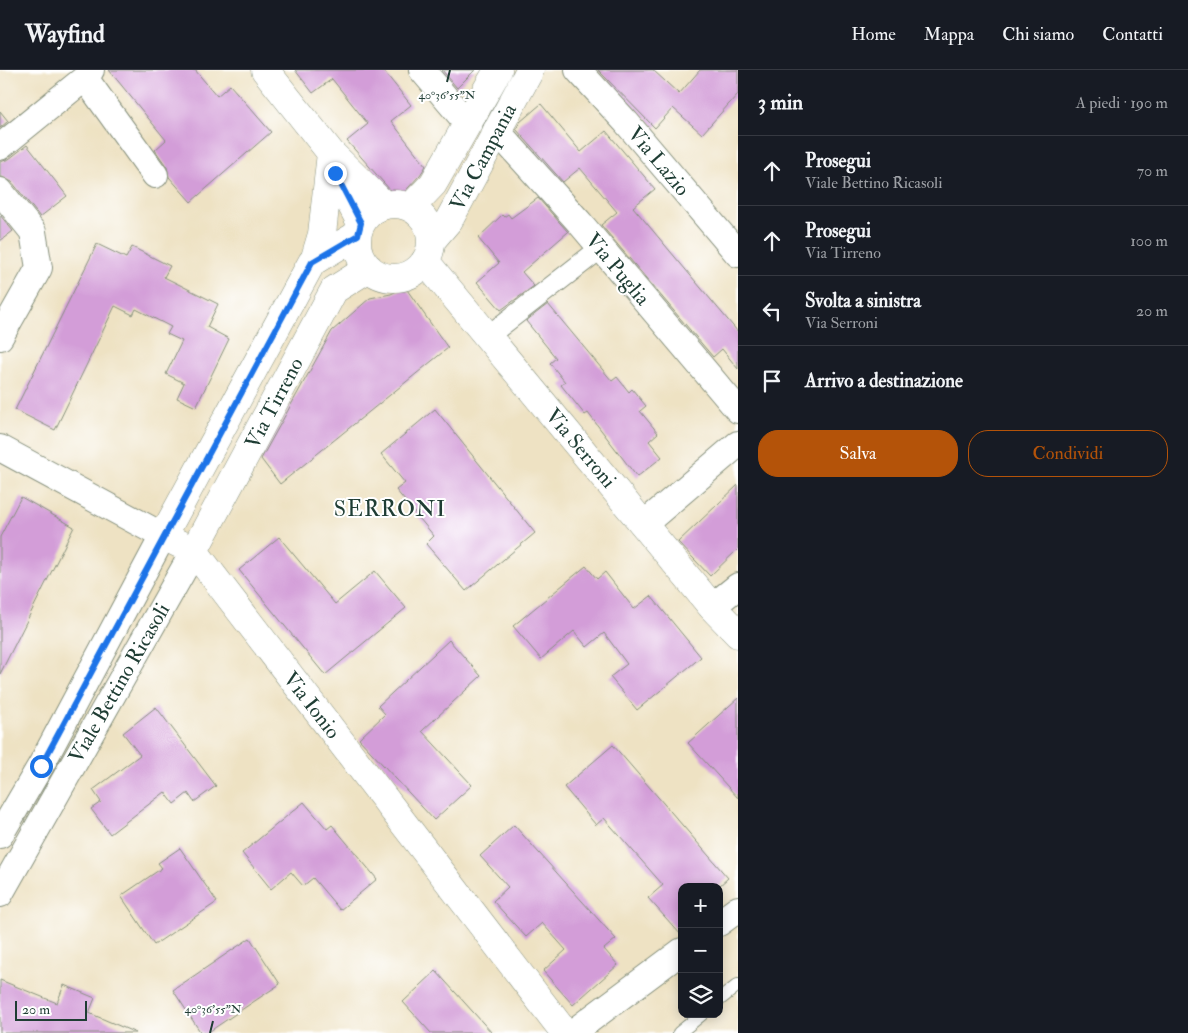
<!DOCTYPE html>
<html lang="it">
<head>
<meta charset="utf-8">
<style>
	body { margin:0; font-family:"IM FELL Double Pica",serif; background:#242831; color:#f1f3f6 }
	.controls { position:absolute; right:15px; bottom:15px; display:grid; overflow:hidden; border-radius:10px; box-shadow:0 2px 12px #0003 }
	.controls button { width:45px; height:45px; display:grid; place-items:center; padding:0; border:0; border-bottom:1px solid #363941; background:#171b24; color:#f1f3f6; font:25px sans-serif }
	.scale { position:absolute; left:15px; bottom:12px; width:72px; box-sizing:border-box; padding-left:5px; border:2px solid #1f3d34; border-top:0; font-size:14px; line-height:18px; white-space:nowrap; color:#1f3d34; -webkit-text-stroke:4px #fff; paint-order:stroke }
	.stop { position:absolute; width:15px; height:15px; margin:-11px; border:4px solid #1a73e8; border-radius:50%; background:#fff }
	.stop.end { background:#1a73e8; border-color:#fff; box-shadow:0 1px 5px #0008 }
	.list { margin:0; padding:0; list-style:none }
	h2 { display:flex; justify-content:space-between; align-items:center; height:65px; margin:0; padding:0 20px; font-size:21px }
	h2 small { font-size:16px; font-weight:400; color:#9ea1a6 }
	.list li { display:grid; grid-template-columns:32px 1fr auto; gap:15px; align-items:center; box-sizing:border-box; height:70px; padding:0 20px; border-top:1px solid #363941 }
	.list b { display:block; font-size:19px; white-space:nowrap }
	.list p { margin:0; font-size:16px; white-space:nowrap; color:#9ea1a6 }
	.list em { font-size:16px; font-style:normal; color:#9ea1a6 }
	.actions { display:flex; gap:10px; padding:15px 20px }
	.actions a { flex:1; padding:11px 0; border:1px solid #b45309; border-radius:20px; text-align:center; font-size:18px; color:#b45309 }
	.actions .main { background:#b45309; color:#fff }
	.icon { flex:none; width:28px; height:28px; fill:none; stroke:currentColor; stroke-width:2; stroke-linecap:round; stroke-linejoin:round }
	.map { position:relative; flex:none; width:738px; height:963px; overflow:hidden }
	header { display:flex; align-items:center; gap:30px; box-sizing:border-box; height:70px; padding:0 25px; background:#171b24; border-bottom:1px solid #363941 }
	header strong { font-size:24px }
	nav { display:flex; gap:28px; margin-inline-start:auto; font-size:18px }
	main { display:flex }
	aside { flex:1; background:#171b24 }
	.map>svg:first-child { display:block }
</style>
</head>
<body>
<header>
<strong>Wayfind</strong>
<nav><a>Home</a><a>Mappa</a><a>Chi siamo</a><a>Contatti</a></nav>
</header>
<main>
<div class="map">
<svg width="738" height="963" viewBox="0 0 738 963">
	<rect width="100%" height="100%" fill="#fff"/>
	<filter id="ink" filterUnits="userSpaceOnUse"><feTurbulence type="fractalNoise" baseFrequency=".02" numOctaves="2"/><feDisplacementMap in="SourceGraphic" scale="10" xChannelSelector="R" yChannelSelector="G"/><feConvolveMatrix kernelMatrix="1 2 1 2 8 2 1 2 1" color-interpolation-filters="sRGB"/></filter>
	<filter id="wash" filterUnits="userSpaceOnUse"><feTurbulence type="fractalNoise" baseFrequency=".0096" numOctaves="4" result="noise"/><feDisplacementMap in="SourceGraphic" scale="20" xChannelSelector="R" yChannelSelector="G"/><feGaussianBlur stdDeviation="1.12" result="paint"/><feColorMatrix in="noise" values="0 0 0 0 0 0 0 0 0 0 0 0 0 0 0 0 0 1.4 0 .05"/><feComposite in="paint" operator="in"/></filter>
	<g filter="url(#wash)">
		<rect width="100%" height="100%" fill="#eee2c3"/>
		<g id="blocks">
			<path fill="#d39dd8" d="M109 0H195L217 26 230 15 271 62 191 132 169 107 167 97 155 80 166 70Z
				M295 0H383L411 35 391 51 426 96 420 105 398 129 347 71 368 54 332 9 313 23Z
				M442 0H475L457 18Z
				M598 0H653L679 24 700 0H738V24L702 64 673 38 655 58Z
				M541 34 581 82 606 61 655 119 633 137 738 262V299L722 279 713 287 601 155 617 142 580 98 563 112 516 59 520 52Z
				M0 41 8 51 0 58Z
				M27 75 67 126 40 147 12 112 0 106V92L9 89Z
				M538 128 568 162 522 202 534 216 501 240 477 212 499 193 478 168 502 145 504 147 508 144 511 148Z
				M0 145 13 161 0 171Z
				M97 174 126 188 132 177 170 196 164 207 218 234 207 257 229 269 196 337 177 328 184 313 166 304 182 271 167 264 171 257 136 239 133 245 115 236 55 360 15 340Z
				M405 217 448 278 280 414 261 389 332 261 370 228 391 224Z
				M548 234 612 311 617 307 629 322 632 319 646 336 640 341 658 363 649 371 662 387 637 407 588 343 585 345 561 315 565 312 550 293 556 288 526 251Z
				M435 339 535 463 466 521 426 474 434 466 396 420 405 413 381 384Z
				M738 415V479L710 506 678 472Z
				M21 427 74 457 0 604V467Z
				M279 467 335 534 375 501 406 538 325 605 239 500Z
				M586 496 597 509 605 502 634 539 651 526 701 587 637 640 610 607 627 594 604 563 587 577 574 561 541 589 513 556Z
				M449 570 481 606 422 661 472 715 434 750 359 669 385 644 378 636Z
				M738 628V728L688 673Z
				M156 637 216 716 194 732 188 723 174 734 165 722 110 764 91 739 101 732 93 720 140 685 123 663Z
				M613 675 728 808 718 817H682V866L648 828 663 815 604 748 596 755 564 717Z
				M304 732 327 759 332 755 377 809 340 840 313 808 303 816 291 802 271 819 242 783Z
				M514 755 616 869 604 879 618 895 573 935 543 901 566 880 542 853 526 867 493 831 508 817 480 786Z
				M180 778 217 832 154 875 121 826 162 798 158 793Z
				M250 868 280 914 207 963H201L173 920Z
				M436 901 492 963H431L403 932Z
				M0 910 57 933 64 915 95 928 89 943 136 963H0Z"/>
		</g>
	</g>
	<g filter="url(#ink)">
		<use href="#blocks" fill-opacity="0" stroke="#86907c" stroke-width="1"/>
		<g fill="none" stroke-linecap="round" stroke-linejoin="round">
			<g stroke="#86907c" stroke-width="14">
				<path id="service" d="M719 930 738 915
					M679 963 702 944"/>
			</g>
			<g stroke="#86907c" stroke-width="22">
				<path id="pedestrian" d="M488 266 601 178"/>
			</g>
			<g stroke="#86907c" stroke-width="28">
				<path id="minor" d="M422 0 467 53
					M578 0 626 52 738 184
					M85 8 155 105
					M496 60 580 153 738 340
					M0 77 85 8 91 0
					M0 121 33 162 39 198 0 267
					M0 378 163 466 41 695 0 765
					M644 454 738 374
					M712 537 738 516
					M0 824 194 481
					M719 853 738 839
					M572 963 682 881"/>
			</g>
			<g stroke="#86907c" stroke-width="29">
				<path id="tertiary" d="M265 0 331 83 384 135
					M332 89 335 103 361 153
					M357 171a37 37 0 1 1 74 0a37 37 0 1 1-74 0Z
					M411 137 433 114 498 0
					M357 165 312 192 163 466 194 481 565 963
					M432 170 449 150 530 0
					M314 191 322 164 331 83
					M425 191 712 537 738 564
					M194 481 334 220 369 198"/>
			</g>
			<use href="#service" stroke="#fff" stroke-width="12"/>
			<use href="#pedestrian" stroke="#fff" stroke-width="20"/>
			<use href="#minor" stroke="#fff" stroke-width="26"/>
			<use href="#tertiary" stroke="#fff" stroke-width="28"/>
		</g>
	</g>
	<g fill="none" stroke-linecap="round" stroke-linejoin="round" filter="url(#ink)">
		<path stroke="#1a73e8" stroke-width="6" d="M41 696 312 192 358 165 361 153 335 103"/>
	</g>
	<path fill="none" stroke="#1f3d34" stroke-width="2" d="M447 12 450 0M210 963 213 951"/>
	<g text-anchor="middle" stroke-width="4" stroke-linejoin="round" paint-order="stroke">
		<g font-size="21" fill="#1f3d34" stroke="#fff">
			<text transform="translate(483 87) rotate(-62)" y="7">Via Campania</text>
			<text transform="translate(659 91) rotate(50)" y="7">Via Lazio</text>
			<text transform="translate(618 199) rotate(50)" y="7">Via Puglia</text>
			<text transform="translate(274 333) rotate(-62)" y="7">Via Tirreno</text>
			<text transform="translate(581 378) rotate(50)" y="7">Via Serroni</text>
			<text transform="translate(119 613) rotate(-60)" y="7">Viale Bettino Ricasoli</text>
			<text transform="translate(312 635) rotate(52)" y="7">Via Ionio</text>
		</g>
		<g font-size="22" letter-spacing="1" fill="#1f3d34" stroke="#fff">
			<text x="390" y="446">SERRONI</text>
		</g>
	</g>
	<g font-size="12" text-anchor="middle" fill="#1f3d34" stroke="#fff" stroke-width="4" stroke-linejoin="round" paint-order="stroke">
		<text x="447" y="29">40°36'55"N</text>
		<text x="213" y="943">40°36'55"N</text>
	</g>
</svg>
<div class="controls">
<button>+</button>
<button>−</button>
<button><svg class="icon" aria-label="layers" viewBox="0 0 24 24"><path d="M12 4l9 5-9 5-9-5zM3 14l9 5 9-5"/></svg></button>
</div>
<div class="scale">20 m</div>
<div class="stop" style="left:41px;top:696px"></div>
<div class="stop end" style="left:335px;top:103px"></div>
</div>
<aside>
<h2>3 min<small>A piedi · 190 m</small></h2>
<ul class="list">
<li><svg class="icon" aria-label="ahead" viewBox="0 0 24 24"><path d="M12 20V5M6 11l6-6 6 6"/></svg><div><b>Prosegui</b><p>Viale Bettino Ricasoli</p></div><em>70 m</em></li>
<li><svg class="icon" aria-label="ahead" viewBox="0 0 24 24"><path d="M12 20V5M6 11l6-6 6 6"/></svg><div><b>Prosegui</b><p>Via Tirreno</p></div><em>100 m</em></li>
<li><svg class="icon" aria-label="left" viewBox="0 0 24 24"><path d="M17 20v-9H6M10 6l-5 5 5 5"/></svg><div><b>Svolta a sinistra</b><p>Via Serroni</p></div><em>20 m</em></li>
<li><svg class="icon" aria-label="arrive" viewBox="0 0 24 24"><path d="M6 21V4h12l-3 4 3 4H6"/></svg><div><b>Arrivo a destinazione</b></div></li>
</ul>
<div class="actions"><a class="main">Salva</a><a>Condividi</a></div>
</aside>
</main>
</body>
</html>
